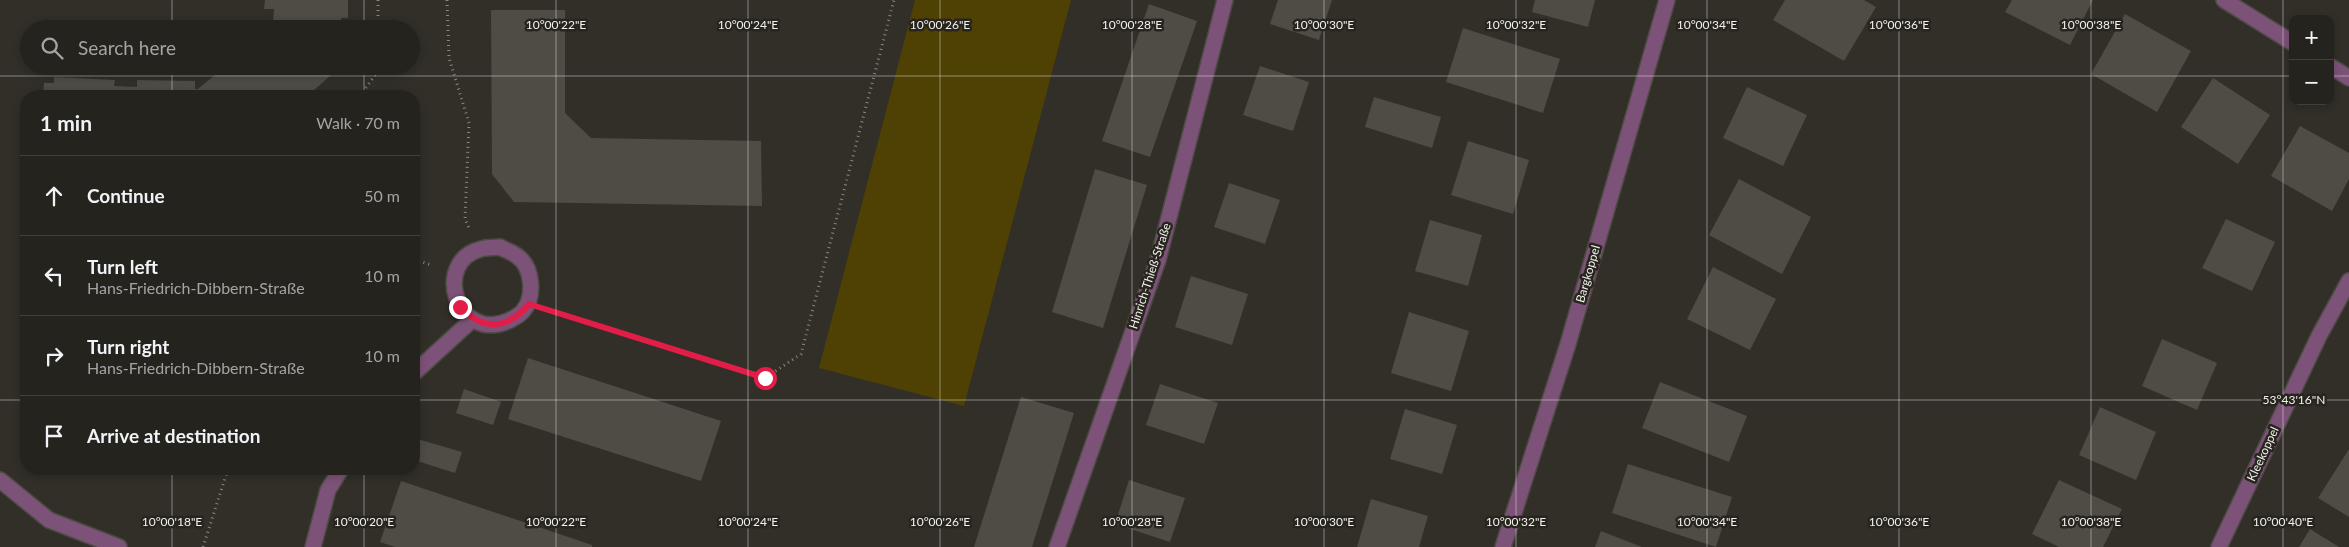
<!DOCTYPE html>
<html lang="en">
<head>
<meta charset="utf-8">
<style>
	body { margin:0; font-family:Lato,sans-serif; background:#312f2b; color:#f1f3f6 }
	.controls { position:absolute; right:15px; top:15px; display:grid; overflow:hidden; border-radius:10px; box-shadow:0 2px 8px #0003 }
	.controls button { width:45px; height:45px; display:grid; place-items:center; padding:0; border:0; border-bottom:1px solid #42403c; background:#25231e; color:#f1f3f6; font:25px sans-serif }
	.stop { position:absolute; width:15px; height:15px; margin:-11px; border:4px solid #e11d48; border-radius:50%; background:#fff }
	.stop.end { background:#e11d48; border-color:#fff; box-shadow:0 1px 5px #0008 }
	.list { margin:0; padding:0; list-style:none }
	h2 { display:flex; justify-content:space-between; align-items:center; height:65px; margin:0; padding:0 20px; font-size:21px }
	h2 small { font-size:16px; font-weight:400; color:#a3a4a4 }
	.list li { display:grid; grid-template-columns:32px 1fr auto; gap:15px; align-items:center; box-sizing:border-box; height:80px; padding:0 20px; border-top:1px solid #42403c }
	.list b { display:block; font-size:19px; white-space:nowrap }
	.list p { margin:0; font-size:16px; white-space:nowrap; color:#a3a4a4 }
	.list em { font-size:16px; font-style:normal; color:#a3a4a4 }
	.icon { flex:none; width:28px; height:28px; fill:none; stroke:currentColor; stroke-width:2; stroke-linecap:round; stroke-linejoin:round }
	.map { position:relative; flex:none; width:2349px; height:547px; overflow:hidden }
	.search { position:absolute; background:#25231e; box-shadow:0 2px 8px #0003; left:20px; top:20px; width:400px; height:55px; display:flex; align-items:center; gap:12px; box-sizing:border-box; padding:0 18px; border-radius:28px; color:#a3a4a4; font-size:19px }
	.panel { position:absolute; background:#25231e; box-shadow:0 2px 8px #0003; left:20px; top:90px; width:400px; height:385px; border-radius:20px }
	.map>svg:first-child { display:block }
</style>
</head>
<body>
<div class="map">
<svg width="2349" height="547" viewBox="0 0 2349 547">
	<rect width="100%" height="100%" fill="#312f28"/>
	<path fill="#4f4003" d="M915 0H1071L964 406 819 368Z"/>
	<path fill="#4e4c44" d="M265 0H348V18H341L340 29H267L273 24 274 9H264Z
		M1278 0H1332L1319 40 1270 24Z
		M1535 0H1595L1588 27 1532 12Z
		M1785 0H1864L1876 7 1844 61 1773 20Z
		M2012 0H2093L2070 45 2005 12Z
		M1149 4 1197 21 1150 157 1102 141Z
		M491 10H565V113L591 138 761 141 762 206 514 202 492 174Z
		M2125 14 2191 51 2157 112 2091 74Z
		M1463 28 1560 59 1543 113 1446 82Z
		M214 66H333L337 70 307 96H297L295 94 293 96H43L44 83H54V77L115 80 114 86 137 87V80L195 81V89H198L216 74 211 69Z
		M1260 66 1309 82 1293 131 1243 115Z
		M2213 78 2270 115 2238 164 2181 127Z
		M1747 87 1807 115 1783 166 1723 138Z
		M1374 97 1441 117 1432 148 1365 127Z
		M2300 126 2349 153V179L2332 211 2271 176Z
		M1468 141 1529 160 1513 214 1451 195Z
		M1095 169 1147 185 1103 328 1052 312Z
		M1739 179 1811 217 1782 274 1709 235Z
		M1229 183 1280 200 1265 244 1214 227Z
		M2226 219 2275 242 2252 291 2202 268Z
		M1430 220 1482 235 1468 286 1415 271Z
		M1713 267 1776 299 1750 350 1687 319Z
		M1191 276 1248 294 1232 345 1175 327Z
		M1409 312 1469 331 1451 391 1391 373Z
		M2162 339 2217 363 2197 410 2142 386Z
		M25 352H26V375H24Z
		M528 358 721 421 701 481 508 419Z
		M1660 382 1747 416 1729 462 1642 428Z
		M1160 384 1218 403 1204 444 1146 425Z
		M464 389 501 402 493 425 456 413Z
		M1021 397 1074 413 1032 547H974Z
		M2100 407 2156 432 2136 480 2079 455Z
		M1405 409 1457 425 1442 474 1390 459Z
		M414 438 462 452 455 473 414 460Z
		M2349 449V517L2318 498Z
		M1628 464 1732 497 1716 547 1612 513Z
		M1129 480 1185 498 1170 542 1115 524Z
		M2059 480 2122 509 2103 547H2059L2032 534Z
		M401 481 592 545V547H395L380 542Z
		M1371 499 1428 516 1419 547H1357Z
		M2310 529 2339 547H2299Z
		M1601 531 1642 547H1595Z"/>
	<g fill="none" stroke-linecap="round" stroke-linejoin="round">
		<g stroke="#4c4a43" stroke-width="18">
			<path id="street" d="M2224 0 2293 43
				M2330 66 2349 78
				M500 247C505 250 512 252 517 256 533 267 535 297 523 311 519 316 514 318 508 321 456 343 432 261 481 249 487 247 494 248 500 247Z
				M414 373 472 320
				M0 480 49 520 119 547
				M313 547 328 490 341 469
				M1057 547 1158 260 1225 0
				M1503 547 1568 344 1667 0
				M2219 547 2319 336 2349 281"/>
		</g>
		<path stroke="#888781" stroke-width="3" stroke-dasharray="1 4" stroke-linecap="butt" d="M378 0V29
			M447 0 449 58 469 123 465 219 469 228
			M360 96 378 71V66
			M414 259 431 265
			M553 311 765 378 801 354 894 0
			M203 547 228 469"/>
		<use href="#street" stroke="#7d5279" stroke-width="15"/>
	</g>
	<g fill="none" stroke-linecap="round" stroke-linejoin="round">
		<path stroke="#e11d48" stroke-width="6" d="M460 307C483 331 507 330 529 304L765 378"/>
	</g>
	<path fill="none" stroke="#f2f1ec" stroke-width="1" stroke-opacity="0.45" d="M172 0V29M364 0V29M556 0V547M748 0V547M940 0V547M1132 0V547M1324 0V547M1516 0V547M1707 0V547M1899 0V547M2091 0V547M2283 0V547M172 66V96M364 66V96M0 76H2293M2330 76H2349M0 400H26M414 400H2349M172 469V547M364 469V547"/>
	<g text-anchor="middle" stroke-width="5" stroke-linejoin="round" paint-order="stroke">
		<g font-size="12" fill="#f2f1ec" stroke="#27251e">
			<text transform="translate(1588 274) rotate(-74)" y="4">Bargkoppel</text>
			<text transform="translate(1150 276) rotate(-72)" y="4">Hinrich-Thieß-Straße</text>
			<text transform="translate(2263 454) rotate(-65)" y="4">Kleekoppel</text>
		</g>
	</g>
	<g font-size="12" text-anchor="middle" fill="#f2f1ec" stroke="#27251e" stroke-width="5" stroke-linejoin="round" paint-order="stroke">
		<text x="556" y="29">10°00'22"E</text>
		<text x="748" y="29">10°00'24"E</text>
		<text x="940" y="29">10°00'26"E</text>
		<text x="1132" y="29">10°00'28"E</text>
		<text x="1324" y="29">10°00'30"E</text>
		<text x="1516" y="29">10°00'32"E</text>
		<text x="1707" y="29">10°00'34"E</text>
		<text x="1899" y="29">10°00'36"E</text>
		<text x="2091" y="29">10°00'38"E</text>
		<text x="2294" y="404">53°43'16"N</text>
		<text x="172" y="526">10°00'18"E</text>
		<text x="364" y="526">10°00'20"E</text>
		<text x="556" y="526">10°00'22"E</text>
		<text x="748" y="526">10°00'24"E</text>
		<text x="940" y="526">10°00'26"E</text>
		<text x="1132" y="526">10°00'28"E</text>
		<text x="1324" y="526">10°00'30"E</text>
		<text x="1516" y="526">10°00'32"E</text>
		<text x="1707" y="526">10°00'34"E</text>
		<text x="1899" y="526">10°00'36"E</text>
		<text x="2091" y="526">10°00'38"E</text>
		<text x="2283" y="526">10°00'40"E</text>
	</g>
</svg>
<div class="controls">
<button>+</button>
<button>−</button>
</div>
<div class="stop" style="left:765px;top:378px"></div>
<div class="stop end" style="left:460px;top:307px"></div>
<div class="search"><svg class="icon" aria-label="search" viewBox="0 0 24 24"><circle cx="10" cy="10" r="6"/><path d="M15 15l6 6"/></svg>Search here</div>
<section class="panel">
<h2>1 min<small>Walk · 70 m</small></h2>
<ul class="list">
<li><svg class="icon" aria-label="ahead" viewBox="0 0 24 24"><path d="M12 20V5M6 11l6-6 6 6"/></svg><div><b>Continue</b></div><em>50 m</em></li>
<li><svg class="icon" aria-label="left" viewBox="0 0 24 24"><path d="M17 20v-9H6M10 6l-5 5 5 5"/></svg><div><b>Turn left</b><p>Hans-Friedrich-Dibbern-Straße</p></div><em>10 m</em></li>
<li><svg class="icon" aria-label="right" viewBox="0 0 24 24"><path d="M7 20v-9h11M14 6l5 5-5 5"/></svg><div><b>Turn right</b><p>Hans-Friedrich-Dibbern-Straße</p></div><em>10 m</em></li>
<li><svg class="icon" aria-label="arrive" viewBox="0 0 24 24"><path d="M6 21V4h12l-3 4 3 4H6"/></svg><div><b>Arrive at destination</b></div></li>
</ul>
</section>
</div>
</body>
</html>
